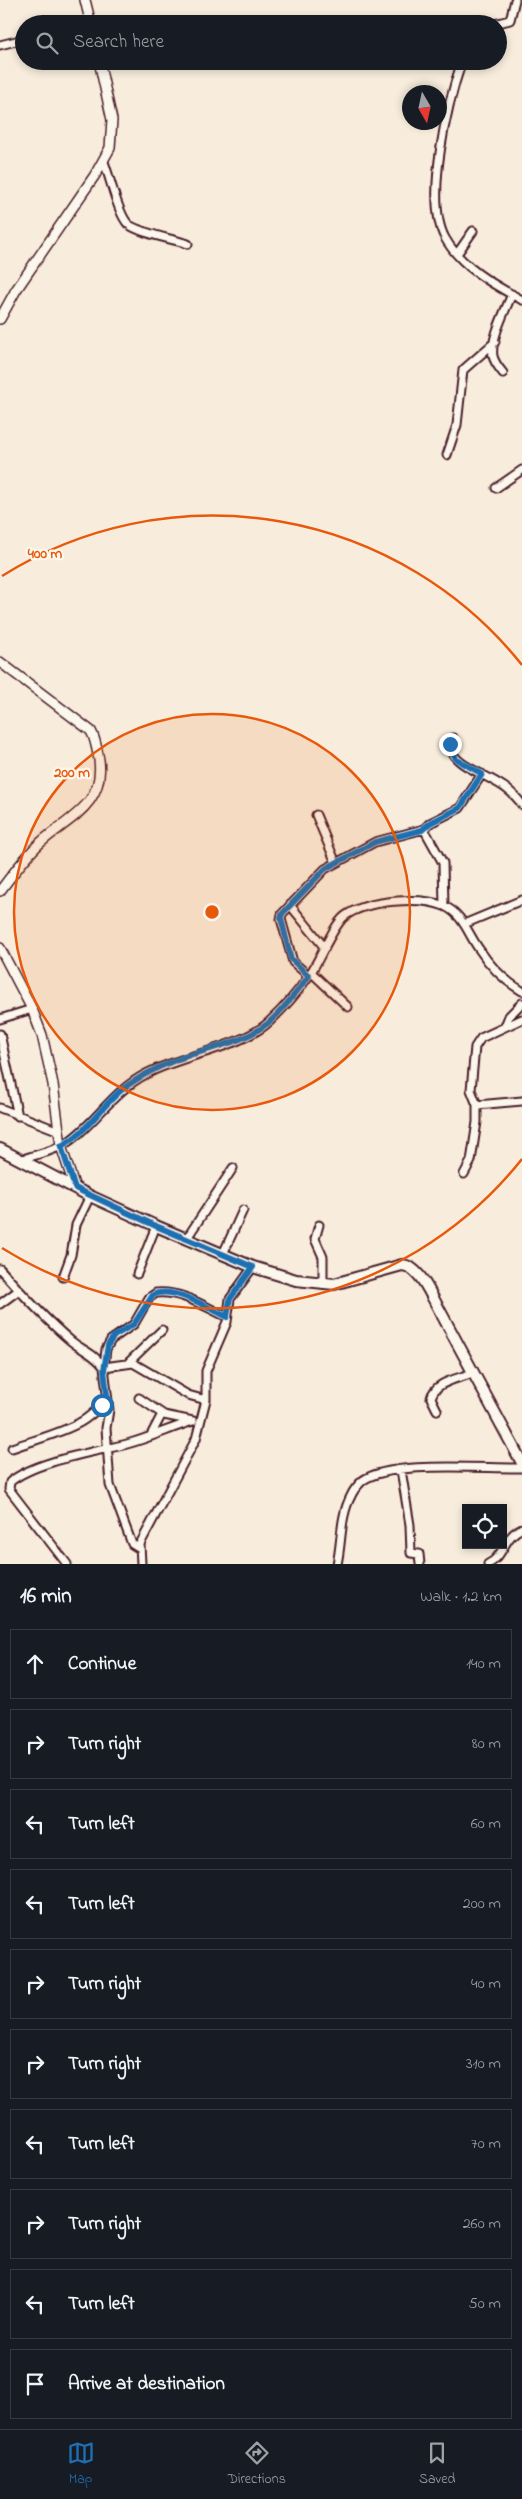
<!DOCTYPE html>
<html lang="en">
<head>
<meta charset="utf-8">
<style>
	body { margin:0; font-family:"Indie Flower",sans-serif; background:#20242c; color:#f1f3f6 }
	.controls { position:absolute; right:15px; bottom:15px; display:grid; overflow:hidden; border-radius:0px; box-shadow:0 2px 8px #0003 }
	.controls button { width:45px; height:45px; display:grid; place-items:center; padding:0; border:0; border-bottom:1px solid #363941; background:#171b24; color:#f1f3f6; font:25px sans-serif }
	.compass { position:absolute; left:402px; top:85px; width:45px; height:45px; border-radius:50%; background:#171b24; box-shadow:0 2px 8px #0003; rotate:171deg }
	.stop { position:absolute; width:15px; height:15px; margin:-11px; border:4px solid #1f6fb2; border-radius:50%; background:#fff }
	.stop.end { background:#1f6fb2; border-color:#fff; box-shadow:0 1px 5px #0008 }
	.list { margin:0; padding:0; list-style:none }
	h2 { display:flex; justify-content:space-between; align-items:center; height:65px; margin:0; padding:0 20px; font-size:21px }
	h2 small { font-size:16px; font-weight:400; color:#9ea1a6 }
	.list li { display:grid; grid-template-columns:32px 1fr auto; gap:15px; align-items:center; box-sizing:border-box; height:70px; margin:0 10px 10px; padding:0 10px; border:1px solid #363941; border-radius:0px }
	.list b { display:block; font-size:19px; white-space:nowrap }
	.list em { font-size:16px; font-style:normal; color:#9ea1a6 }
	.icon { flex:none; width:28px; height:28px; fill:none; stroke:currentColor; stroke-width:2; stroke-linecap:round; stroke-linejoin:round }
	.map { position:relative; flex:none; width:522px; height:1564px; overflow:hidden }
	.search { position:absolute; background:#171b24; box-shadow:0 2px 8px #0003; left:15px; right:15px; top:15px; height:55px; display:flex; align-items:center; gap:12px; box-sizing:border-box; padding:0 18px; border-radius:28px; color:#9ea1a6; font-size:19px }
	.sheet { height:865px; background:#171b24 }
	nav { display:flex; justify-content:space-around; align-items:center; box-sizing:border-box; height:70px; border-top:1px solid #363941; background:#171b24; font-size:14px; color:#9ea1a6 }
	nav a { display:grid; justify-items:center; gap:2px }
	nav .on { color:#1f6fb2 }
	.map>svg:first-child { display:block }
</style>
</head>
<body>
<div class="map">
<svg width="522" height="1564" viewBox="0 0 522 1564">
	<rect width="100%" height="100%" fill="#f8eddc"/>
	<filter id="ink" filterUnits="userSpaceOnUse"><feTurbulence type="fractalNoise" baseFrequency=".02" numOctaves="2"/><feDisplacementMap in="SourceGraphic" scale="10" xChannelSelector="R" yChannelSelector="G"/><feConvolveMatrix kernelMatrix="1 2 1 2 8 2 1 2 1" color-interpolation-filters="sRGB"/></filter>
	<g filter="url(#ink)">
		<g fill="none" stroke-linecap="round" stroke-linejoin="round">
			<g stroke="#4a1f2b" stroke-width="11">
				<path id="minor" d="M494 24 510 20 515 0
					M0 45 24 39
					M462 61C448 102 424 199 445 238 461 267 494 285 522 300
					M104 162C110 177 118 214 128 224 139 233 173 239 188 244
					M457 254 473 231
					M503 373C499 368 494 362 493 356 490 340 506 309 512 294
					M447 455 457 425 463 370 495 342
					M496 488 522 470
					M453 738 450 749C459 772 504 776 522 805
					M316 815 336 863
					M424 829 443 863 444 906
					M290 905 325 948
					M464 924 522 900
					M311 972 348 1007
					M309 976 293 962 281 919 282 914 325 869 375 842 424 829 430 823 460 808 482 774
					M0 1019 32 1009
					M505 1026 509 1016 522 1003
					M0 1034 18 1116
					M477 1105 522 1101
					M0 1108 59 1131
					M23 1159C37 1154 56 1151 68 1142 97 1122 112 1091 148 1073 183 1055 242 1047 269 1022 283 1009 297 993 308 977 319 962 333 925 345 916 367 900 420 896 444 906 463 914 468 934 479 949 490 966 505 981 522 991
					M464 1174 471 1161 477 1122V1105L471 1090 475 1047 481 1038 522 1019
					M319 1225 315 1239 323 1257V1284
					M187 1238 233 1168
					M223 1254 243 1210
					M0 1269C22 1294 45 1319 71 1341 82 1350 95 1354 104 1367
					M137 1274 156 1226
					M63 1277 71 1255 76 1225 90 1196
					M0 1304 19 1290
					M129 1362 162 1330
					M104 1367 106 1349 111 1340 134 1324 149 1298 156 1293C181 1290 205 1307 227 1317
					M139 1398 164 1415 193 1421
					M437 1410 431 1398C435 1381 459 1379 472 1373
					M151 1435 162 1414
					M12 1448C34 1440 59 1434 79 1423 90 1418 97 1407 108 1403
					M401 1470 410 1525 411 1553 419 1554 420 1564
					M140 1549 132 1544 110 1485 106 1428 109 1410 104 1367 133 1363 188 1395 206 1400
					M67 1564 9 1489 10 1482C35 1461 95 1452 127 1444 149 1438 171 1428 193 1421
					M141 1564 140 1544 196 1439 206 1400V1371L227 1322 230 1299 253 1267
					M337 1564C342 1542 340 1516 351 1496 353 1491 358 1485 362 1481 390 1460 486 1469 522 1468
					M488 1564C504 1557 503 1537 522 1528"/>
			</g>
			<g stroke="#4a1f2b" stroke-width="12">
				<path id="tertiary" d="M85 0 91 24
					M0 319 16 290 95 175 110 148 112 120 99 61
					M0 662 91 731C96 740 97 750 99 760 105 805 68 818 40 843 25 857 12 875 0 891
					M0 948 32 1009 42 1035 53 1084 61 1146 75 1188"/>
			</g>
			<g stroke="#4a1f2b" stroke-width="14">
				<path id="secondary" d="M0 1149 90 1196 156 1226 253 1267 296 1280 334 1284 402 1265C417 1266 427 1287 433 1298L522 1463"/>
			</g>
			<use href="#minor" stroke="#fbf7ec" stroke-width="7"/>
			<use href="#tertiary" stroke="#fbf7ec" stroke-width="9"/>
			<use href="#secondary" stroke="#fbf7ec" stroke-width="10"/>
		</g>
	</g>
	<g fill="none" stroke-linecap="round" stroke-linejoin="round" filter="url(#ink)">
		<path stroke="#1f6fb2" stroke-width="6" d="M102 1405 108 1403 104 1370 108 1345 114 1336 134 1324 153 1295C172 1285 209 1308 227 1317L230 1299 253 1267 156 1226 75 1188 61 1146C88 1133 104 1101 128 1085 148 1071 171 1061 193 1054 219 1046 245 1041 267 1024 283 1011 296 992 309 976L291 959 281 918 282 914 325 869 375 842 422 830 430 823 460 808 482 774 456 759 450 744"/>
	</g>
	<circle cx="212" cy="912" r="198" fill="#e8590c" fill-opacity=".12"/>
	<g fill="none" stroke="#e8590c" stroke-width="2.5">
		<circle cx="212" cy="912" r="198"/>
		<path d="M522 1159A396 396 0 0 1 2 1248M2 576A396 396 0 0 1 522 665"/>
	</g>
	<circle cx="212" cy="912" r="8" fill="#e8590c" stroke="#fbf7ec" stroke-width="2.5"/>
	<g font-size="15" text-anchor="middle" font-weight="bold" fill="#e8590c" stroke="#fbf7ec" stroke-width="4.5" stroke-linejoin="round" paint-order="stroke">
		<text x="45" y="558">400 m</text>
		<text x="72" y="777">200 m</text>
	</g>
</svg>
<div class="controls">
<button><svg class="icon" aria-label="locate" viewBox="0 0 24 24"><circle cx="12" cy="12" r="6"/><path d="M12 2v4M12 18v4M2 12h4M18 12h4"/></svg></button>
</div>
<svg class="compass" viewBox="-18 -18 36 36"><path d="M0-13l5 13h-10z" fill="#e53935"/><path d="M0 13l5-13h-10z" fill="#9ea1a6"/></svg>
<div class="stop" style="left:102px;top:1405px"></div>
<div class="stop end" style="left:450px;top:744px"></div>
<div class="search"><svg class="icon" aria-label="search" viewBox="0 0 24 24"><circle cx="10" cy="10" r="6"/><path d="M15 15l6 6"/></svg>Search here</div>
</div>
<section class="sheet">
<h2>16 min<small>Walk · 1.2 km</small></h2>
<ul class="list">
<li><svg class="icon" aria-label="ahead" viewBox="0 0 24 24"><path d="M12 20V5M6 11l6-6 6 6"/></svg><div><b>Continue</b></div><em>140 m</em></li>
<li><svg class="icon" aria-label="right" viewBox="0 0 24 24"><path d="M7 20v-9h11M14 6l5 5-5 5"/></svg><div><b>Turn right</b></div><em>80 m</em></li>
<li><svg class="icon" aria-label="left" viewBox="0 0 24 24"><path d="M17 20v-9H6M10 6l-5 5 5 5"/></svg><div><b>Turn left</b></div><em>60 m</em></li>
<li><svg class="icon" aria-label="left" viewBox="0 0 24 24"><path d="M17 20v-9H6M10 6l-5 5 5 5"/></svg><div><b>Turn left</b></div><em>200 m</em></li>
<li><svg class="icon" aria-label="right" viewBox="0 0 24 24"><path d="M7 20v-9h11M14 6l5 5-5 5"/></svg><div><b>Turn right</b></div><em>40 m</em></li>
<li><svg class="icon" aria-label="right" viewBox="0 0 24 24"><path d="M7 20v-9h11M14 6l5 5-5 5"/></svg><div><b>Turn right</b></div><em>310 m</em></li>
<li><svg class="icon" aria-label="left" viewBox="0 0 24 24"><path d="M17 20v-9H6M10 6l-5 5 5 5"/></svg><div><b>Turn left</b></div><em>70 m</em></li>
<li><svg class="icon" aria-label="right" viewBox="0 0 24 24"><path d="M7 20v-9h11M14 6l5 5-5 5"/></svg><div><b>Turn right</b></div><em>260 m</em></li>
<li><svg class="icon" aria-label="left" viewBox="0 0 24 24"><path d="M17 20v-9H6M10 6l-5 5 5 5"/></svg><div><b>Turn left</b></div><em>50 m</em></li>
<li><svg class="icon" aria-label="arrive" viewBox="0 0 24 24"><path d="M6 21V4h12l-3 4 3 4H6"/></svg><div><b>Arrive at destination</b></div></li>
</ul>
</section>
<nav>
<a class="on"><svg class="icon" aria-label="map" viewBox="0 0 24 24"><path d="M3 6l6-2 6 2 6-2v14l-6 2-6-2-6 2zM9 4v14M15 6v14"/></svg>Map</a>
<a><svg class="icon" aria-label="directions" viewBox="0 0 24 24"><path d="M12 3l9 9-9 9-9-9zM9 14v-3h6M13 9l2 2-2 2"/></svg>Directions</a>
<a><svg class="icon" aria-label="saved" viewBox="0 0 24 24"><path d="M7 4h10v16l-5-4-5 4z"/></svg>Saved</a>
</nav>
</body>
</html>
